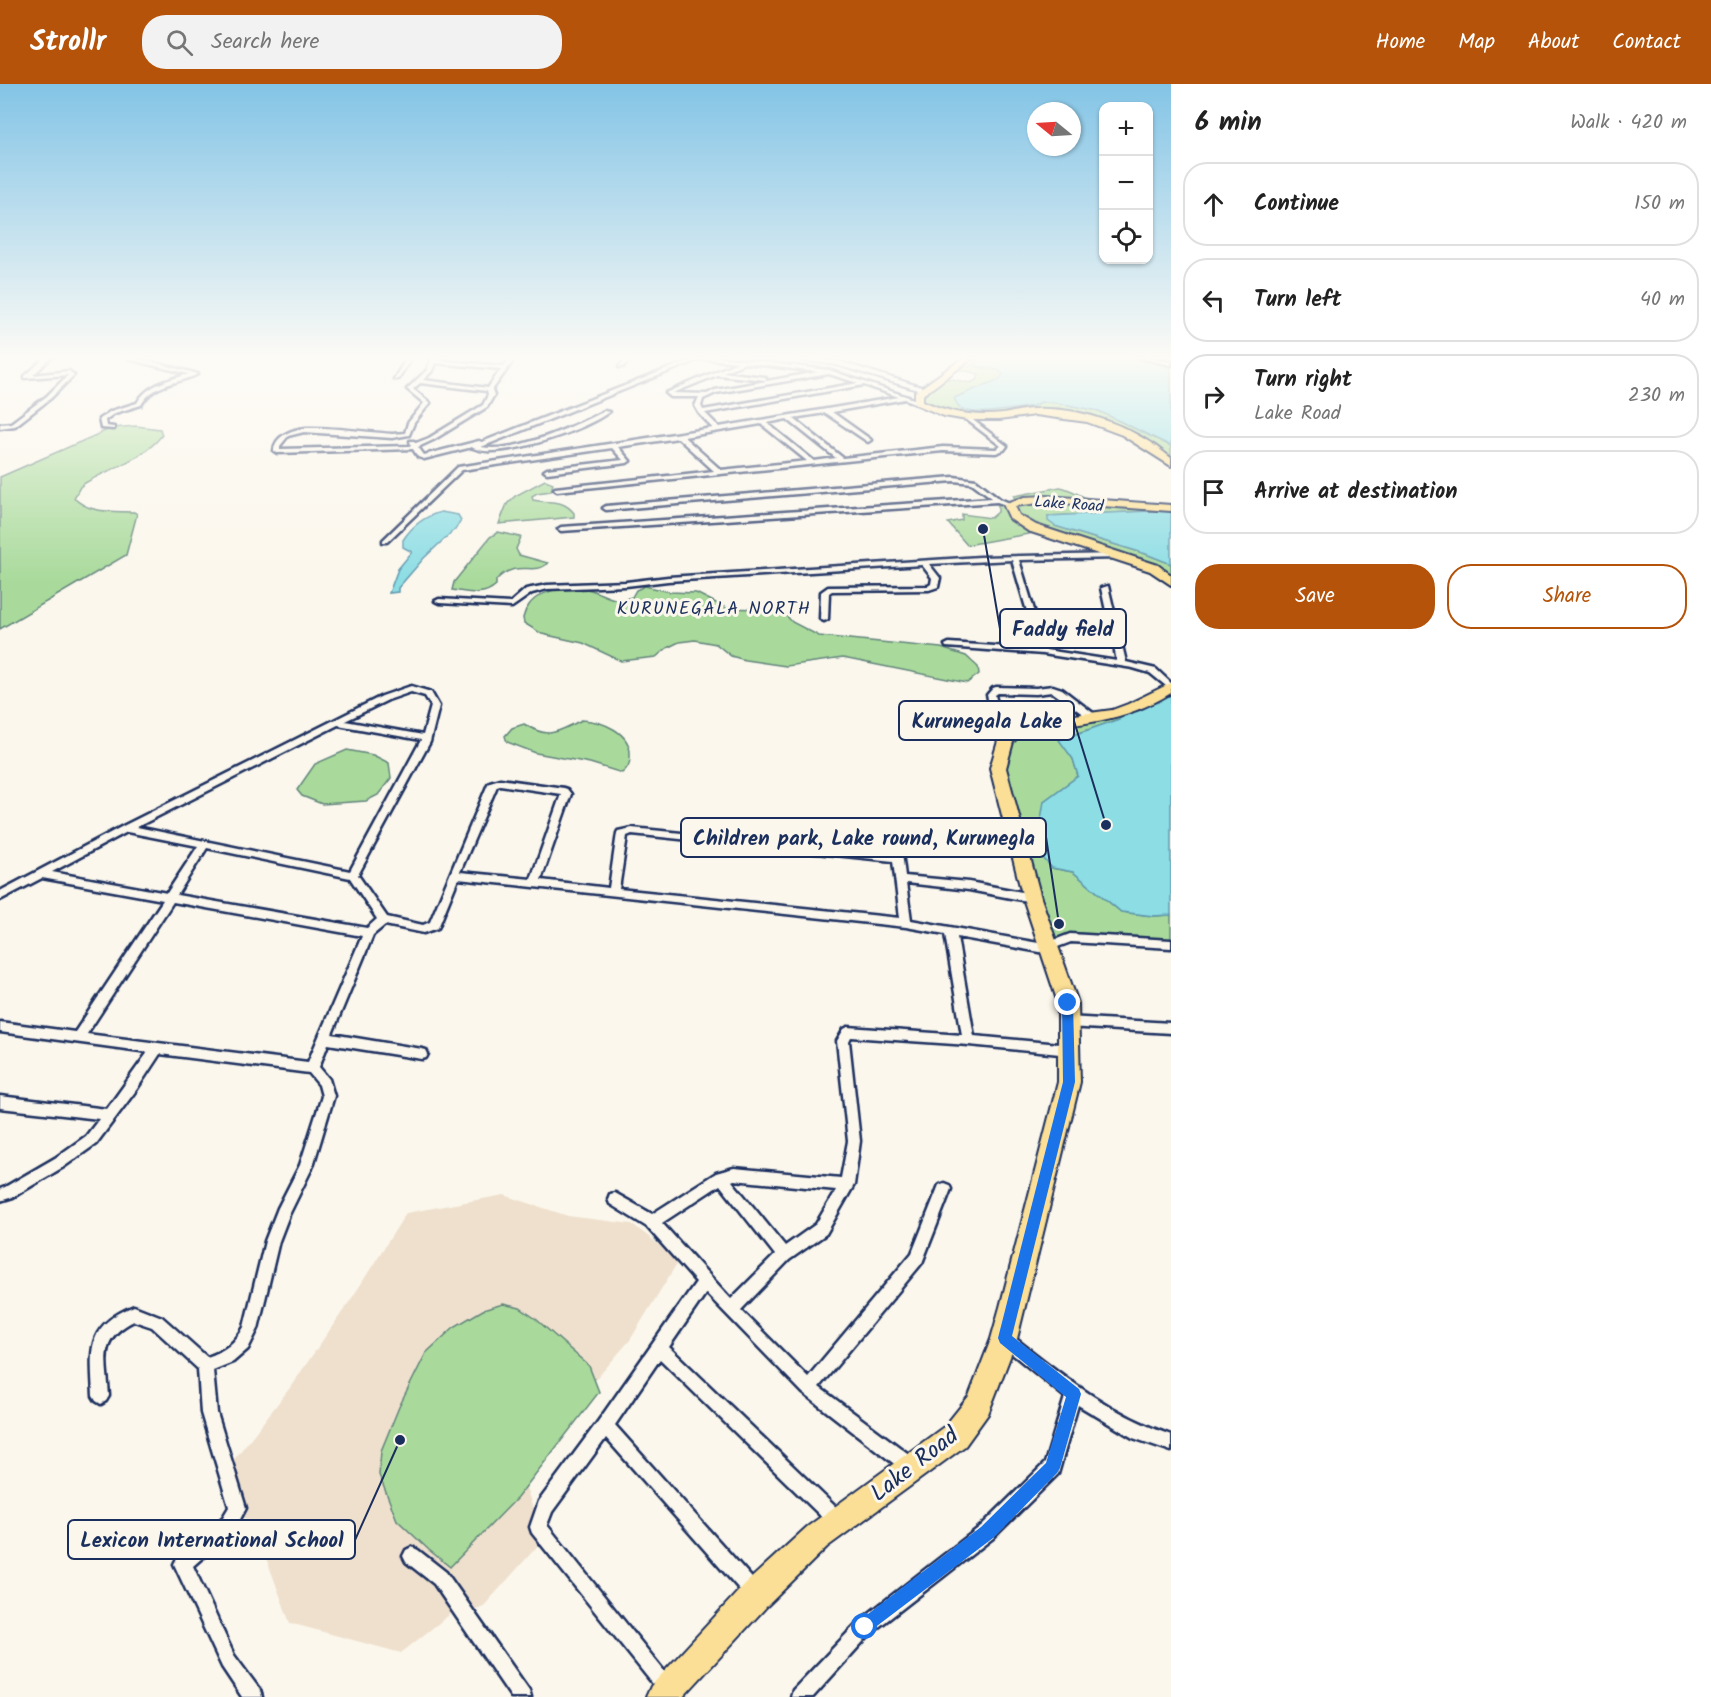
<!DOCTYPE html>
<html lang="en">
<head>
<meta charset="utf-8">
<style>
	body { margin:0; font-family:Kalam,sans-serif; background:#f2f2f2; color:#222 }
	.controls { position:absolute; right:18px; top:18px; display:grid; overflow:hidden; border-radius:12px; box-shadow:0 2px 4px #0004 }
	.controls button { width:54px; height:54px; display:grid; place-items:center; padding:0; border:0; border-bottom:2px solid #e0e0e0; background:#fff; color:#222; font:30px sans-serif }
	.compass { position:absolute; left:1027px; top:18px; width:54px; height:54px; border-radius:50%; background:#fff; box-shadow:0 2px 4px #0004; rotate:288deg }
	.stop { position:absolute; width:18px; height:18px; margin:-14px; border:4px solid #1a73e8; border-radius:50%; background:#fff }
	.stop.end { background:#1a73e8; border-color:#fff; box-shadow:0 2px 6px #0008 }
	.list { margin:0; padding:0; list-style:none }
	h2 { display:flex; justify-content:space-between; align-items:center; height:78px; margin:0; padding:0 24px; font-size:26px }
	h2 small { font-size:20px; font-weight:400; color:#767676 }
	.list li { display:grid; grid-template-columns:39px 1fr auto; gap:18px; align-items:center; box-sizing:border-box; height:84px; margin:0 12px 12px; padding:0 12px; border:2px solid #e0e0e0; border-radius:24px }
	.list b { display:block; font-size:22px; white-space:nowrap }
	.list p { margin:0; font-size:20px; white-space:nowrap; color:#767676 }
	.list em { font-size:20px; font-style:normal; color:#767676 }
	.actions { display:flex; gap:12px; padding:18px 24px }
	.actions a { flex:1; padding:14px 0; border:2px solid #b45309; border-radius:24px; text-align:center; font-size:21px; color:#b45309 }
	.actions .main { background:#b45309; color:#fff }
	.icon { flex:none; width:33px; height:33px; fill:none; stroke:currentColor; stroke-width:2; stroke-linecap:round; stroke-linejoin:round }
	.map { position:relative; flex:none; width:1171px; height:1613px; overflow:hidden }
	header { display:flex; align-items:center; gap:36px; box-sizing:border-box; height:84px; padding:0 30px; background:#b45309; color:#fff }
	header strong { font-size:28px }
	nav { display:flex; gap:33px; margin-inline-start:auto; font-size:21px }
	.search { width:420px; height:54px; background:#f2f2f2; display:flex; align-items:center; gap:15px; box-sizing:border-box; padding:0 21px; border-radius:24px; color:#767676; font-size:22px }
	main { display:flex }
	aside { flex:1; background:#fff }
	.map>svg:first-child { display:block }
</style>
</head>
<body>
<header>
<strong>Strollr</strong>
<div class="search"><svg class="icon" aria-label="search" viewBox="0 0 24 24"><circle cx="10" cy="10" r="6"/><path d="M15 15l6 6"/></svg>Search here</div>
<nav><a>Home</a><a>Map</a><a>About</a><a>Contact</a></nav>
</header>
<main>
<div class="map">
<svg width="1171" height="1613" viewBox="0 0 1171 1613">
	<rect width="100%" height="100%" fill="#fbf7ec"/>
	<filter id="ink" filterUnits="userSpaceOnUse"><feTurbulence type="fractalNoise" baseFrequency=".0167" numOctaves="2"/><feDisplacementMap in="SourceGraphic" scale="12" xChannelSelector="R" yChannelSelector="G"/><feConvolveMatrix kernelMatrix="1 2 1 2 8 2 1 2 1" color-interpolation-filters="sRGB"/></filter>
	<g filter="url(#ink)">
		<path fill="#efe0cd" d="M504 1111 568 1132 632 1140 679 1176 630 1256 573 1322 525 1400 543 1456 482 1524 454 1527 401 1569 290 1539 268 1479 222 1391 289 1305 354 1211 406 1129Z"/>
		<path fill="#a9da9b" stroke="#62847c" stroke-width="1.5" d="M970 273H981L974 278 978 283 997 286 1003 290 1001 295 954 314 960 324 975 328 1033 322 1041 318H1053L1099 327 1171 362V379L1103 340 1051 328 969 335 918 318 924 305 943 293 970 299 977 296 979 290 953 284Z
			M136 342 160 345 162 351C144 375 110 384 85 399L80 403 74 414C90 430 112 427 134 428L137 430 126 471 0 545V393L112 344Z
			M545 396 553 399 551 407 537 409 532 412 533 416C550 420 562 414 574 429V433L499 440 507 420 515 412Z
			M1060 403C1072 405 1079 412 1090 415L1171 426 1048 432 1055 442 1146 470 1171 480V497L1154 484 1039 448 967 461 948 439 962 436V430L991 434 998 428V416L1009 420 1015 417 1014 412Z
			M498 448 521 453 516 465 519 471 548 479C533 493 518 474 496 496V501C483 513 469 508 452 506L454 498 490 453Z
			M645 502 670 508 696 509 726 524 759 525 785 530 792 538 819 552 941 564 966 572 978 583 979 590 967 599 843 574 786 582 745 576 731 572 716 560 695 556 679 558 667 564 656 573 621 577 583 559 542 550 524 539 523 534C524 530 526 525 529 521 540 505 573 501 591 506 606 511 615 520 632 513L636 506Z
			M1171 606 1119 635 1060 656 1073 675 1078 692 1044 717 1052 784 1073 788 1121 828 1153 832 1171 831V860L1070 854 1049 862 999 675 1020 642 1079 638Z
			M582 636C602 637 632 648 630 673 630 680 628 684 622 689L590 679 536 669 507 658 505 652 512 644 524 640C550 656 556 648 582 636Z
			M347 666 373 671 389 679 391 694 378 711 366 717 322 720 302 712 297 706 315 680Z
			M503 1220 520 1224 536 1235 589 1282 599 1308 517 1414 450 1483 429 1466 397 1436 379 1391 381 1367 399 1323 426 1269 454 1243 483 1226Z"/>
		<path fill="#8cdde4" stroke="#5f97ae" stroke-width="1.5" d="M981 273H1124L1171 282V362L1099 327 1053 318H1041L1033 322C1017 324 975 333 962 325 958 323 956 318 954 314L1000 295 1003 290 997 286 973 281Z
			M1171 426V480L1146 470 1055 442 1048 437V432Z
			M441 428 458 431 461 436 456 444 424 474 398 504V508L389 509 398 485 412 468 403 463V456C412 442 425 432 441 428Z
			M1171 606V831L1153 832 1121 828 1073 788 1052 784 1036 766 1044 717 1078 692 1073 675 1059 656 1119 635Z"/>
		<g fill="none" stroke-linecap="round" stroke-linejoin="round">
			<g stroke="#1b2f5e" stroke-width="5">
				<path id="minor" d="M0 273H5L0 276Z
					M46 273H52L33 291 69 287 74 291 51 314 15 342 0 344V340L11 339 47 312 68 291 25 294V292Z
					M128 273H133L198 290C176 301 155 298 141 321L115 329 105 336 106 342 114 343V345L101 344 99 335 111 327 137 319C148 300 169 296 189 290L127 275Z
					M407 273H412L398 295H394Z
					M432 273H436V276L504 282 511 273H516L492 306 494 311 487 323 433 356 418 363 424 371 479 357 482 358 698 273H717L829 286 920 317V319L918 320 905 315 832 328 870 355 871 356 868 358 825 329 793 334 843 374 943 363 996 365 1001 362 967 336V334L969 333 1007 362 1004 366 996 369 943 367 557 407 554 405 555 404 714 387 678 354 618 363 630 377 627 379 547 389 544 387 547 385 623 376 612 364 462 386 387 458H383V456L458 383 713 344 699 329 695 322 699 313H671L666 309 738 278 708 275H700L481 363C515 370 574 342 604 327L609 328C584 346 522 367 491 367 485 368 479 366 473 364L472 363 424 375 418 373 413 365 277 369 274 367C274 352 293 345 306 344 333 343 364 348 392 350L405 349 408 339 424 319 407 305 427 286ZM435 279 501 285 488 304 423 296 432 287ZM745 279 818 288 715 306 707 310 673 309 717 291 766 296V294L764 293 723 288ZM829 290 858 299 703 326 701 322 703 315 716 309ZM420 299 487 307 488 311 483 321 429 354 416 359 414 357H410L411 361 409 362 280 365V362L288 352 304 348 392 354 409 351 414 339 430 319 413 305ZM864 301 899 313 719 343 705 329ZM787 335 836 374 814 377 767 339ZM761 340 807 377 721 386 684 353Z
					M627 273H632L623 283H619Z
					M1137 273H1146L1171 277V281Z
					M954 393 976 396 1000 415 1012 420 1009 422 997 418 561 447 558 445 561 443 992 414 972 399 954 397 606 426 603 424 606 422Z
					M1118 470 1122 472 1121 474 1019 476 1046 566 1117 577 1101 504 1108 502 1126 578 1156 585 1171 599V606L1150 589 1133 584 1043 570 946 563 945 561 949 559 1038 565 1012 476 929 480 940 494 938 503 929 506 832 507 829 509 828 535 824 537 820 535 821 508 828 503 928 502 931 500 932 494 922 481 668 497 626 502 547 505 532 509 512 523 439 519 435 517 439 515 510 519 526 505 547 501 626 498 668 493 980 473Z
					M411 602 431 608 439 622 430 658 358 791 387 833 423 841 430 838 488 700 490 698 500 695 564 704 567 705 571 710 541 796 609 804 617 749 618 747 632 744 892 770 890 753 895 750 900 753 905 792 969 798 1032 810 1037 814 1032 818 969 806 906 799 911 836 1044 860 1070 850 1171 856V864L1071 858 1055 864V869L1051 870 957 853 974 952 1070 961 1074 962 1076 966 1074 970 1070 971 969 961 851 953 849 957 860 1057 854 1101 826 1150 789 1176 741 1226 808 1293 912 1169 939 1101 944 1099 949 1101 951 1105 922 1179 819 1303 918 1377 920 1383 918 1389 912 1391 906 1389 803 1309 706 1209 669 1263 843 1430 845 1436 843 1442 837 1444 831 1442 660 1275 615 1341 759 1502 762 1508 759 1514 753 1517 747 1514 606 1354 552 1428 547 1441 673 1598 676 1604 673 1610 667 1613 661 1610 532 1449 530 1443 539 1417 599 1336 696 1198 647 1143 610 1120 608 1115 610 1110 615 1109 652 1130 716 1089 734 1084 841 1094 848 1057 837 957 844 945 848 943 962 951 945 850 906 843 458 795 438 844 424 849 385 841 373 851 332 950 422 965 426 966 428 970 426 974 422 975 328 960 319 983 329 995 334 1012 313 1082 289 1131 279 1157 258 1245 248 1265 233 1278 213 1286 217 1329 246 1424 235 1445 193 1482 234 1571 260 1606 262 1613H242L222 1583 174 1480 177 1474 223 1433 229 1423 201 1329 198 1285 152 1243 134 1237C97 1255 107 1277 109 1312L106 1317 101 1320 96 1317 93 1312C91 1266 85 1242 134 1222L162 1233 207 1273C225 1267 235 1259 244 1243L265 1157 278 1124 300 1081 322 1012 319 1001 309 989 160 970 137 1005 96 1060 65 1082 13 1113 0 1117V1105L5 1103 55 1074 86 1052 99 1035 0 1024V1012L107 1025 148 968 0 948V938L75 948 163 816 42 794 0 816V807L123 742 382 612ZM411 608 425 612 431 622 423 651 345 637 388 616ZM338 641 421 656 350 787 137 743ZM500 701 561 710 531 795 460 788 497 702ZM127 748 198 762 167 809 52 788ZM632 750 893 777 900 834 619 805 627 752ZM207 764 350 794 377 835 367 844 177 811ZM173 818 362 852 308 978 87 950ZM732 1097 734 1096 836 1106 816 1140 785 1162ZM720 1101 775 1171 731 1215 662 1139Z
					M1053 602 1062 605 1097 632V636H1091L1052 608 1036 610 998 609 995 611 997 619 1018 648 1014 651 1011 650 989 619 987 611 993 604 996 603 1036 604Z
					M1067 933 1171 939V949L1067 943 1063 941 1061 938 1063 935Z
					M1005 1248 1010 1250C1062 1291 1108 1329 1171 1351V1367L1133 1354 1078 1321 1058 1390 993 1454 871 1549 813 1613H791L793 1606 859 1537 981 1442 1045 1379 1065 1313 1000 1260 998 1255 1000 1250Z
					M412 1463 418 1466 446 1488 529 1606 531 1613H511L434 1500 406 1478 403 1472 406 1466Z"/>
			</g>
			<g stroke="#1b2f5e" stroke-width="4">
				<path id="tertiary" d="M780 273 838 277 928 305 921 307 837 281Z"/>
			</g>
			<g stroke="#1b2f5e" stroke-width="4">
				<path id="primary" d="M965 273H974L923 311V317C949 329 975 333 1003 330 1014 328 1024 325 1035 325 1084 323 1134 343 1171 374V382L1122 351 1087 338 1035 331 999 336H967L944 332 915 320V308Z
					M1047 412 1171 421V427L1047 418 1015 422 1019 431 1036 441 1158 481 1171 491V501L1150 487 1028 447 1010 435 1003 420 1025 413Z
					M1171 599V609C1125 638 1077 641 1025 646L1013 658 1006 684 1041 814 1078 919 1080 998 1017 1255 988 1330 965 1362 827 1463 767 1522 683 1613H646L651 1602 745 1500 807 1443 945 1342 969 1312 991 1255 1000 1223 1058 998V919L1023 814 990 684 998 657 1015 639 1112 626 1128 620Z"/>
			</g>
			<use href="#minor" fill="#fbf7ec" fill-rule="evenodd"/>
			<use href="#tertiary" fill="#fbf7ec" fill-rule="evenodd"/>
			<use href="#primary" fill="#fbdf96" fill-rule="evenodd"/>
		</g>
	</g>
	<linearGradient id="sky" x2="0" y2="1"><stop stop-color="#83c4e6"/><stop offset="0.55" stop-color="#fdfbf6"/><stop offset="1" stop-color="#fdfbf6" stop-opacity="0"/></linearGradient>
	<rect width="1171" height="498" fill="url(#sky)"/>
	<path fill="#1a73e8" d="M1068 915 1073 919 1075 998 1012 1252 1079 1305 1081 1310 1060 1384 1057 1389 993 1454 865 1551 859 1549 857 1543 859 1537 981 1443 1046 1379 1066 1313 1000 1259 998 1254 1063 998 1062 919Z"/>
	<g text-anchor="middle" stroke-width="6" stroke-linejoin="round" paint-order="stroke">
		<g font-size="16" fill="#1b2f5e" stroke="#fbf7ec">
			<text transform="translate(1069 419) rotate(4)" y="6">Lake Road</text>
		</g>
		<g font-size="18" letter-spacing="1.5" fill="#1b2f5e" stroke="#fbf7ec">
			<text x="714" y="530">KURUNEGALA NORTH</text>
		</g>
		<g font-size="24" fill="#1b2f5e" stroke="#fbf7ec">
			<text transform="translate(914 1380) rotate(-38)" y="8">Lake Road</text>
		</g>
	</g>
	<path fill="none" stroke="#1b2f5e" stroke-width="2" d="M983 445L1000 545M1106 741L1074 637M1059 840L1046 753M400 1356L355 1456"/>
	<g fill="#1b2f5e" stroke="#fbf7ec" stroke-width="2">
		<circle cx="983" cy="445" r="6"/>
		<circle cx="1106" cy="741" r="6"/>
		<circle cx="1059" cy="840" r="6"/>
		<circle cx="400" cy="1356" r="6"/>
	</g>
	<g fill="#fbf7ec" stroke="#1b2f5e" stroke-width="2">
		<rect x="1000" y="525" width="126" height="39" rx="6"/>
		<rect x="899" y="617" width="175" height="39" rx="6"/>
		<rect x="681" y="734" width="365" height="39" rx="6"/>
		<rect x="68" y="1436" width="287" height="39" rx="6"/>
	</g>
	<g font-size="21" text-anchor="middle" font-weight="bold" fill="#1b2f5e">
		<text x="1063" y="552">Faddy field</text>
		<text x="987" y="644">Kurunegala Lake</text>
		<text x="864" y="761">Children park, Lake round, Kurunegla</text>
		<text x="212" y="1463">Lexicon International School</text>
	</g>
</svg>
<div class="controls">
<button>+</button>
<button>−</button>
<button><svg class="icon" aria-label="locate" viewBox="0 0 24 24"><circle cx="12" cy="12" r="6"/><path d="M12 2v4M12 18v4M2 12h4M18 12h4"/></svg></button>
</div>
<svg class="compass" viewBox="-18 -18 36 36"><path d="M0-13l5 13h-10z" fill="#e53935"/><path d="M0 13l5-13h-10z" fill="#767676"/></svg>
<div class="stop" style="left:865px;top:1543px"></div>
<div class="stop end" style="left:1068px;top:919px"></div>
</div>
<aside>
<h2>6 min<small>Walk · 420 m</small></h2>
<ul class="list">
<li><svg class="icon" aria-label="ahead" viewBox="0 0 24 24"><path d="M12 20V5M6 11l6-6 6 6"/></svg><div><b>Continue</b></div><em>150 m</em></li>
<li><svg class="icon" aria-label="left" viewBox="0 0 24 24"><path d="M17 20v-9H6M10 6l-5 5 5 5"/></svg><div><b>Turn left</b></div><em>40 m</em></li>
<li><svg class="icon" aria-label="right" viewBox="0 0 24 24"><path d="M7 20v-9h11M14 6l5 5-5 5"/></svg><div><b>Turn right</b><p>Lake Road</p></div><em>230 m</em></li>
<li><svg class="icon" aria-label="arrive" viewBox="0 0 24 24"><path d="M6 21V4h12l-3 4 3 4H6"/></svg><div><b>Arrive at destination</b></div></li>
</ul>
<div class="actions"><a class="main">Save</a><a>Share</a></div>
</aside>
</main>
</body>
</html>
